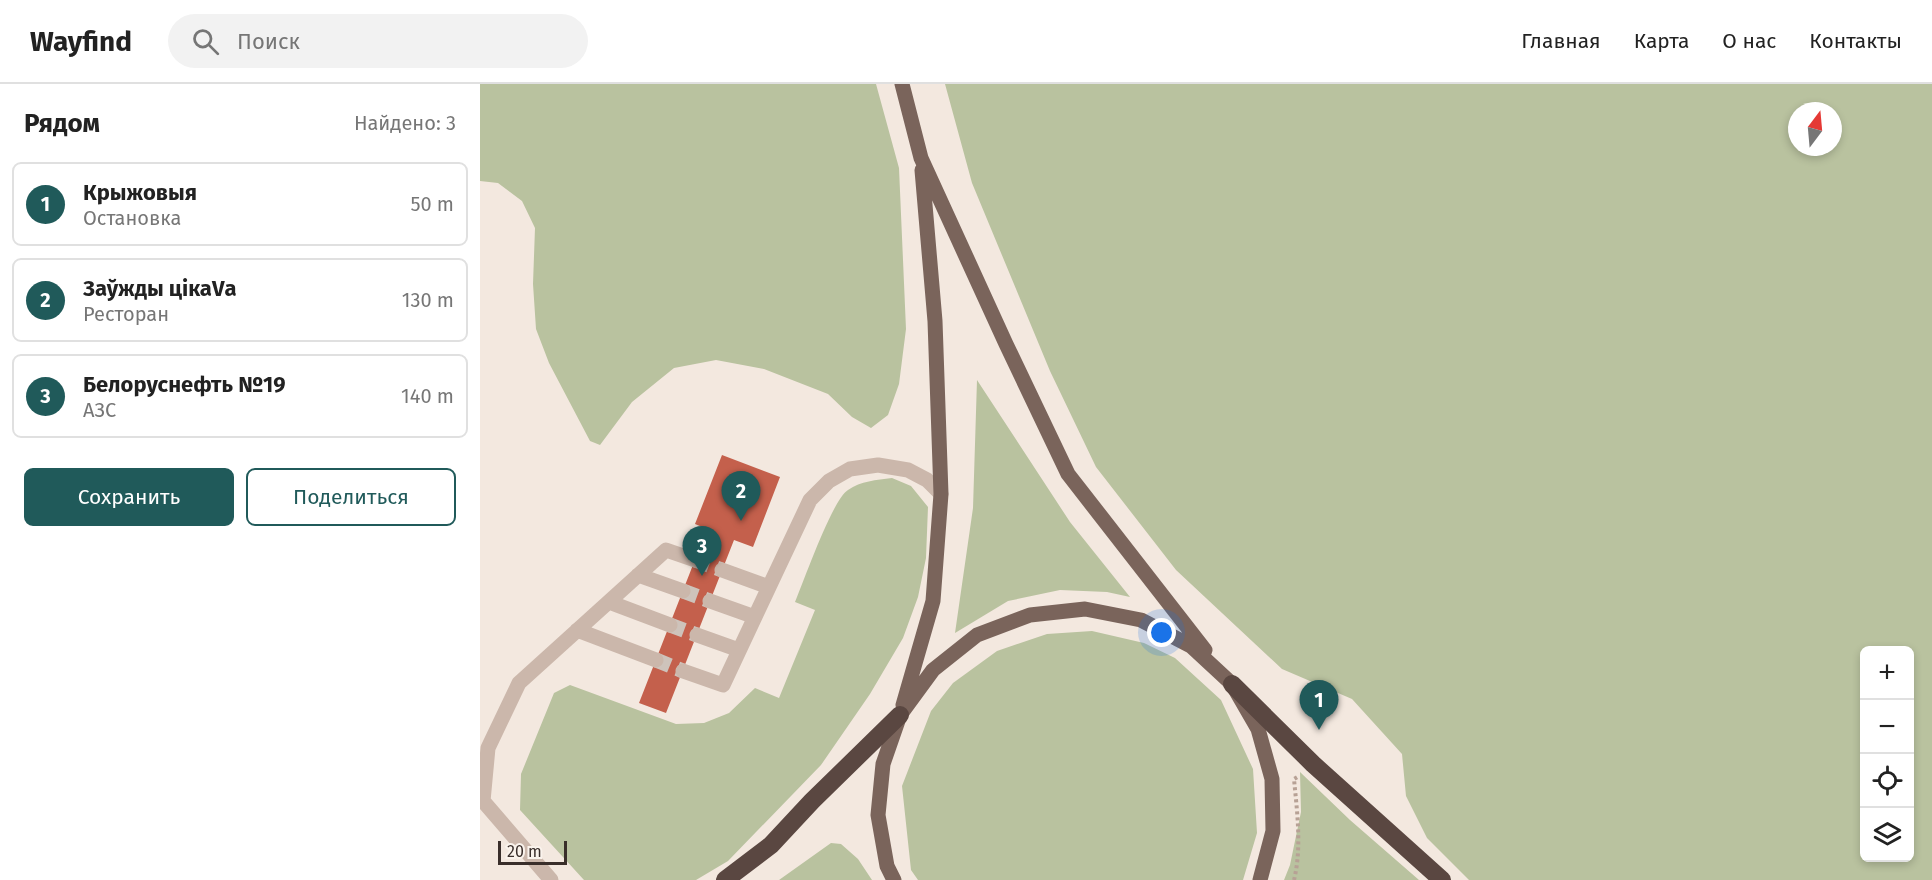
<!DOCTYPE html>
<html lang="ru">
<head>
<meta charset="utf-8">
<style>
	body { margin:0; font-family:"Fira Sans",sans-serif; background:#f2f2f2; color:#222 }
	.controls { position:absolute; right:18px; bottom:18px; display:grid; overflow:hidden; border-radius:9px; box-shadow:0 3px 9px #0003 }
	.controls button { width:54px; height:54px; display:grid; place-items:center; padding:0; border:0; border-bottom:2px solid #e0e0e0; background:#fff; color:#222; font:30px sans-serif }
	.compass { position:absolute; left:1308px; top:18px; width:54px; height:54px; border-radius:50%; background:#fff; box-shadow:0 3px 9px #0003; rotate:16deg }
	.scale { position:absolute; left:18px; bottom:15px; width:69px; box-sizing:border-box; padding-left:6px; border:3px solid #392e2a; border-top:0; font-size:16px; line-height:21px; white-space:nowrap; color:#392e2a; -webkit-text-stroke:4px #faf3ec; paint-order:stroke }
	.you { position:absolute; left:682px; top:549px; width:21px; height:21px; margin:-15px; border:4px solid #fff; border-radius:50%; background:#1a73e8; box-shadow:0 0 0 9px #1a73e833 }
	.badge { display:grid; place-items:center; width:39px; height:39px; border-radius:50%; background:#205a5a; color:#fff; font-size:20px; font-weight:700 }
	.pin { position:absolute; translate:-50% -50px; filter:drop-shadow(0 2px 3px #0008) }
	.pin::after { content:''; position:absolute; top:32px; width:21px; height:18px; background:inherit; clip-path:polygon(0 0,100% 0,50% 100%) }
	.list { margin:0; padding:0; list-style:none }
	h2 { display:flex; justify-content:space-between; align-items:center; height:78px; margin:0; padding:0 24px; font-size:26px }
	h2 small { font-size:20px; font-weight:400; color:#767676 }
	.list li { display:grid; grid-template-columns:39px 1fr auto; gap:18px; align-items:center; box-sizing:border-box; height:84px; margin:0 12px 12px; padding:0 12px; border:2px solid #e0e0e0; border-radius:9px }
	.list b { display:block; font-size:22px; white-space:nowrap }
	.list p { margin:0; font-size:20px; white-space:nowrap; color:#767676 }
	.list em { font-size:20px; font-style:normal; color:#767676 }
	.actions { display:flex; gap:12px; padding:18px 24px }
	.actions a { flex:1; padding:14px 0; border:2px solid #205a5a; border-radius:9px; text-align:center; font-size:21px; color:#205a5a }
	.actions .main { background:#205a5a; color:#fff }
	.icon { flex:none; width:33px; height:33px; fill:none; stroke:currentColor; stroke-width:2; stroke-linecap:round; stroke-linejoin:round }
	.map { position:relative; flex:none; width:1452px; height:796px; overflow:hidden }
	header { display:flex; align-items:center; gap:36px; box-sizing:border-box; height:84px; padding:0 30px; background:#fff; border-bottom:2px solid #e0e0e0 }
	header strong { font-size:28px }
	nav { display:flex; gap:33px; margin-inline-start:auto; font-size:21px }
	.search { width:420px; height:54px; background:#f2f2f2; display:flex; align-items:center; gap:15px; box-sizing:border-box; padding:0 21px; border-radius:33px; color:#767676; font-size:22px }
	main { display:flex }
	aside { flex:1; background:#fff }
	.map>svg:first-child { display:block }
</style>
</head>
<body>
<header>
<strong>Wayfind</strong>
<div class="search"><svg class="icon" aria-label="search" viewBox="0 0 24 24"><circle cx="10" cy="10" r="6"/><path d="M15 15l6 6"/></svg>Поиск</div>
<nav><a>Главная</a><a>Карта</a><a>О нас</a><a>Контакты</a></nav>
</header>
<main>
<aside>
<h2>Рядом<small>Найдено: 3</small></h2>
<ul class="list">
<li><span class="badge">1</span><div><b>Крыжовыя</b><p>Остановка</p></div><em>50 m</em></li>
<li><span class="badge">2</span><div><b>Заўжды цікаVа</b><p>Ресторан</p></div><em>130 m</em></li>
<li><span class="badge">3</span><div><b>Белоруснефть №19</b><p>АЗС</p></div><em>140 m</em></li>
</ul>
<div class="actions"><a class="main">Сохранить</a><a>Поделиться</a></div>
</aside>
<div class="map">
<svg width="1452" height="796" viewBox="0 0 1452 796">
	<rect width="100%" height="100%" fill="#f3e8df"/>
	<path fill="#b9c29f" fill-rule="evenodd" d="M0 0H396L419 84 426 245 419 300 408 331 391 344 372 333 348 310 284 285 236 276 194 284 152 318 120 361 110 357 69 279 56 245 53 200 55 144 42 117 18 99 0 97Z
		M465 0H1452V796H989L947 754 926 712 922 670 872 615 802 585 696 486 616 383 570 287 492 99ZM1317 27H1353V63H1317ZM1384 566H1430V774H1384Z
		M497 296 590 438 650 513 627 508 580 506 528 517 475 549 493 424Z
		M412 394 431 402 448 423 446 474 438 513 423 554 390 610 341 681 248 777 216 796H104L40 726 41 690 74 609 90 601 196 640 224 639 249 629 275 604 299 614 335 526 315 518C324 497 352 416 368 406 381 397 396 396 412 394Z
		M612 547 664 559 695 574 741 616 773 685 777 749 763 796H438L431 786 422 702 451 627 473 599 517 567 567 550Z
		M820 688 870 736 939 796H804L810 781 821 728Z
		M351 759 361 760 378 775 392 796H299Z"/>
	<path fill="#c4604c" d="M242 371 300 393 273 463 254 456 186 629 159 619 227 445 215 440Z"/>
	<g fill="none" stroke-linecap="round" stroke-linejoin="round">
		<path stroke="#cec3bb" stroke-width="15" stroke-dasharray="15 8" stroke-linecap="butt" d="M215 476 242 486
			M203 507 230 517
			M190 541 217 551
			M176 576 203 587"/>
		<path stroke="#b7a195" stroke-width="4" stroke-dasharray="3 3" stroke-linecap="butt" d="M814 796C822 764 817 727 814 695L819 692"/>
		<path stroke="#cbb7ab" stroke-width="15" d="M242 486 289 503 330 416 349 397 370 385 398 381 428 386 447 396 461 410
			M158 491 203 507
			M230 517 275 533
			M129 518 190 541
			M97 546 176 576
			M217 551 259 566
			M203 587 243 601 289 503
			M71 796 3 717 8 664 39 599 186 466 215 476"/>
		<path stroke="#7a645b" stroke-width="15" d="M422 0 441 74 526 260 588 390 725 566
			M423 621 453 517 461 410 455 237 442 86
			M414 796 407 782 398 731 403 680 420 631 453 586 497 551 550 531 605 525 661 536 711 562 752 600 778 645 792 695 793 747 780 796"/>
		<path stroke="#5a4741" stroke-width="18" d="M752 600 833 680 962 796
			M245 796 291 761 332 717 420 631"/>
	</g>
</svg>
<div class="controls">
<button>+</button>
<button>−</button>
<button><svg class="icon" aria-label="locate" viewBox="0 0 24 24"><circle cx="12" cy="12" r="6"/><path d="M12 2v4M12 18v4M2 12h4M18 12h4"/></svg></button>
<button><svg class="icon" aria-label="layers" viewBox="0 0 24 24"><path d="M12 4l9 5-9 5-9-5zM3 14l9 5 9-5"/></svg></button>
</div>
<svg class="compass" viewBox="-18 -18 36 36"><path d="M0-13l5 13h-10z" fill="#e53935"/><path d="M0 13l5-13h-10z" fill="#767676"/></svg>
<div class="scale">20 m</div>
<div class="you"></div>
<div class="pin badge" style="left:839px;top:646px">1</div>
<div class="pin badge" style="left:261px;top:437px">2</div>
<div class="pin badge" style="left:222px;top:492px">3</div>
</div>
</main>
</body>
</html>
